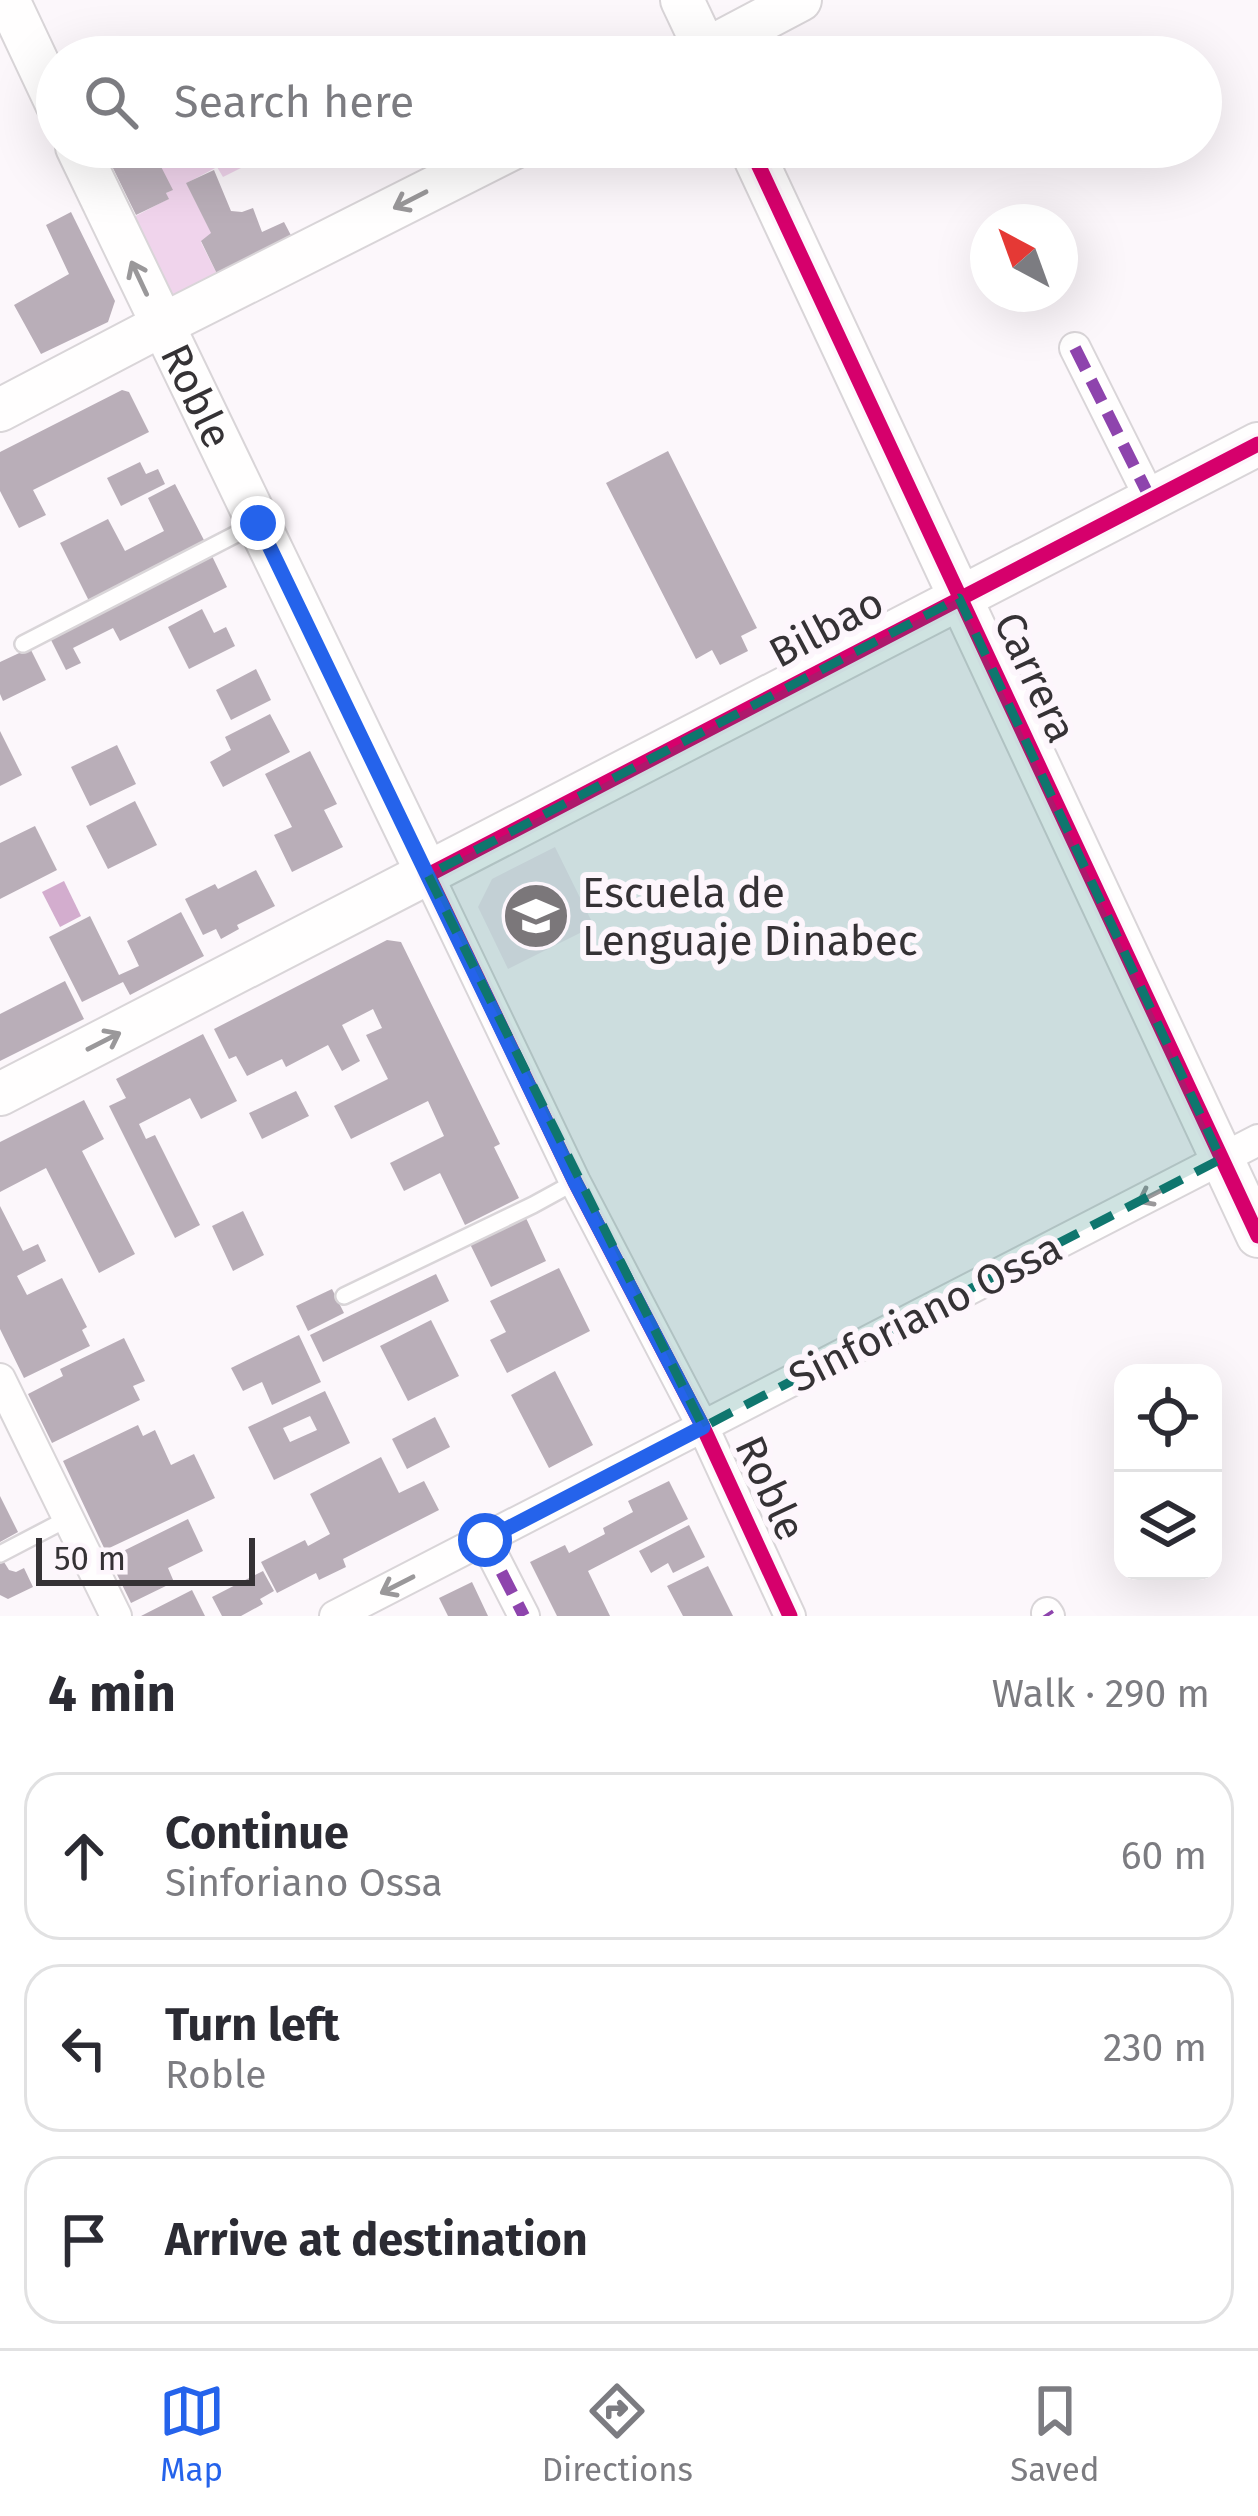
<!DOCTYPE html>
<html lang="en">
<head>
<meta charset="utf-8">
<style>
	body { margin:0; font-family:"Fira Sans",sans-serif; background:#f2f2f3; color:#2b2b33 }
	.controls { position:absolute; right:36px; bottom:36px; display:grid; overflow:hidden; border-radius:24px; box-shadow:0 12px 48px #0002 }
	.controls button { width:108px; height:108px; display:grid; place-items:center; padding:0; border:0; border-bottom:3px solid #e1e1e2; background:#fff; color:#2b2b33; font:60px sans-serif }
	.compass { position:absolute; left:970px; top:204px; width:108px; height:108px; border-radius:50%; background:#fff; box-shadow:0 12px 48px #0002; rotate:319deg }
	.scale { position:absolute; left:36px; bottom:30px; width:219px; box-sizing:border-box; padding-left:12px; border:6px solid #353235; border-top:0; font-size:33px; line-height:42px; white-space:nowrap; color:#353235; -webkit-text-stroke:9px #fdf6fc; paint-order:stroke }
	.stop { position:absolute; width:36px; height:36px; margin:-27px; border:9px solid #2563eb; border-radius:50%; background:#fff }
	.stop.end { background:#2563eb; border-color:#fff; box-shadow:0 3px 12px #0008 }
	.list { margin:0; padding:0; list-style:none }
	h2 { display:flex; justify-content:space-between; align-items:center; height:156px; margin:0; padding:0 48px; font-size:51px }
	h2 small { font-size:39px; font-weight:400; color:#7c7c81 }
	.list li { display:grid; grid-template-columns:78px 1fr auto; gap:36px; align-items:center; box-sizing:border-box; height:168px; margin:0 24px 24px; padding:0 24px; border:3px solid #e1e1e2; border-radius:36px }
	.list b { display:block; font-size:45px; white-space:nowrap }
	.list p { margin:0; font-size:39px; white-space:nowrap; color:#7c7c81 }
	.list em { font-size:39px; font-style:normal; color:#7c7c81 }
	.icon { flex:none; width:66px; height:66px; fill:none; stroke:currentColor; stroke-width:2; stroke-linecap:round; stroke-linejoin:round }
	.map { position:relative; flex:none; width:1258px; height:1616px; overflow:hidden }
	.search { position:absolute; background:#fff; box-shadow:0 12px 48px #0002; left:36px; right:36px; top:36px; height:132px; display:flex; align-items:center; gap:30px; box-sizing:border-box; padding:0 42px; border-radius:66px; color:#7c7c81; font-size:45px }
	.sheet { height:732px; background:#fff }
	nav { display:flex; justify-content:space-around; align-items:center; box-sizing:border-box; height:168px; border-top:3px solid #e1e1e2; background:#fff; font-size:33px; color:#7c7c81 }
	nav a { display:grid; justify-items:center; gap:6px }
	nav .on { color:#2563eb }
	.map>svg:first-child { display:block }
</style>
</head>
<body>
<div class="map">
<svg width="1258" height="1616" viewBox="0 0 1258 1616">
	<rect width="100%" height="100%" fill="#fcf7fb"/>
	<path fill="#f0e7ef" d="M555 847 594 926 508 969 478 907 492 879Z"/>
	<path fill="#f0d4ec" d="M151 147H273L275 151 223 177 217 167 187 183 213 235 201 242 219 278 178 300 165 295 128 220 168 199 166 193 172 190Z"/>
	<path fill="#d3adce" d="M64 881 81 916 60 927 42 892Z"/>
	<path fill="#b9aeb8" fill-rule="evenodd" d="M140 147H151L173 190 166 193 169 199 136 215 110 162Z
		M214 170 231 211 242 212 253 208 262 232 284 222 295 243 219 278 201 241 211 233 186 183Z
		M71 212 115 301 108 322 41 354 14 305 69 274 46 225Z
		M122 390 129 392 149 432 33 490 46 515 19 528 0 491V452Z
		M668 451 757 628 741 636 748 651 720 665 712 650 696 659 606 483Z
		M140 462 146 474 158 469 165 484 121 506 107 478Z
		M175 484 206 544 90 603 60 543 108 519 125 551 164 531 148 498Z
		M212 556 227 587 120 641 113 628 73 648 81 663 66 670 50 638Z
		M202 609 214 633 226 627 235 646 189 669 168 627Z
		M30 648 46 680 3 701 0 694V662Z
		M256 669 271 700 231 720 216 690Z
		M270 714 290 752 223 787 210 762 231 750 225 737Z
		M0 731 22 775 0 786Z
		M117 745 136 784 90 806 71 767Z
		M310 751 337 804 324 810 343 847 292 872 274 835 292 827 265 774Z
		M135 801 157 845 108 869 86 826Z
		M35 826 57 870 0 899V843Z
		M256 870 275 906 237 925 239 929 221 939 216 929 203 935 185 899 215 884 218 889Z
		M181 912 204 956 130 995 123 982 82 1002 49 937 90 916 119 975 139 966 127 941Z
		M387 940 401 942 500 1144 494 1147 519 1198 465 1225 440 1173 404 1191 390 1163 444 1136 428 1101 351 1139 334 1106 388 1079 366 1035 382 1028 373 1009 342 1025 360 1061 342 1071 328 1045 286 1067 282 1059 247 1076 236 1056 229 1059 214 1029Z
		M65 981 84 1019 0 1061V1014Z
		M203 1034 237 1101 201 1119 190 1098 139 1124 146 1139 155 1135 200 1225 175 1238 109 1106 126 1098 116 1079Z
		M296 1091 309 1116 262 1139 249 1113Z
		M84 1100 104 1139 82 1151 135 1254 99 1273 46 1168 0 1192V1142Z
		M0 1206 23 1251 38 1244 46 1261 17 1276 27 1295 62 1278 87 1327 82 1330 90 1346 24 1378 0 1329Z
		M243 1211 264 1255 233 1271 212 1226Z
		M526 1218 546 1261 491 1287 470 1244Z
		M559 1268 590 1331 507 1373 490 1340 506 1332 490 1301Z
		M436 1274 449 1301 323 1362 310 1335Z
		M332 1289 344 1313 308 1331 296 1306Z
		M431 1320 459 1376 408 1401 380 1346Z
		M299 1335 321 1382 272 1405 262 1382 243 1391 231 1368Z
		M124 1338 145 1381 133 1386 140 1400 52 1443 28 1394 63 1376 60 1369Z
		M555 1371 593 1445 549 1468 511 1395Z
		M325 1391 350 1443 274 1480 248 1427ZM310 1416 317 1430 290 1442 283 1428Z
		M435 1417 450 1447 407 1469 392 1439Z
		M138 1425 143 1436 155 1430 171 1465 194 1454 215 1498 105 1550 63 1461Z
		M381 1457 399 1493 424 1481 439 1510 343 1559 346 1567 319 1580 316 1573 277 1593 261 1562 305 1540 308 1546 330 1534 310 1494Z
		M669 1481 688 1519 588 1571 610 1616H557L530 1562 565 1545 569 1553 605 1534 603 1528 633 1512 628 1501Z
		M0 1496 18 1532 0 1542Z
		M188 1519 203 1551 168 1568 174 1582 131 1603 109 1558Z
		M689 1525 705 1557 673 1573 668 1563 651 1573 639 1551Z
		M4 1562 9 1570 16 1572 24 1568 33 1587 8 1599 0 1595V1564Z
		M708 1566 733 1616H683L667 1586Z
		M263 1571 274 1591 260 1599 263 1604 241 1616H222L212 1597Z
		M472 1582 488 1616H448L439 1598Z
		M192 1590 205 1616H141Z"/>
	<g fill="none" stroke-linecap="round" stroke-linejoin="round">
		<g stroke="#d9d5d8" stroke-width="20">
			<path id="lane" d="M23 644 256 524
				M344 1296 533 1205 575 1182
				M0 1554 67 1519"/>
		</g>
		<g stroke="#d9d5d8" stroke-width="34">
			<path id="street" d="M1075 348 1150 498
				M428 875 575 1182 703 1427 790 1616
				M0 1379 116 1616
				M485 1540 524 1616
				M1047 1613 1049 1616
				M335 1616 1258 1140"/>
		</g>
		<g stroke="#d9d5d8" stroke-width="46">
			<g id="secondary">
				<path d="M8 0 57 104"/>
				<path d="M682 0 709 57"/>
				<path d="M692 57 800 0"/>
				<path id="s1" d="M77 147 428 875"/>
				<path d="M750 147 1258 1236"/>
				<path d="M0 410 162 325 515 147"/>
				<path d="M0 1094 1258 444"/>
			</g>
		</g>
		<use href="#lane" stroke="#fffefe" stroke-width="15"/>
		<use href="#street" stroke="#fffefe" stroke-width="30"/>
		<use href="#secondary" stroke="#fffefe" stroke-width="42"/>
		<path stroke="#8e44ad" stroke-width="12" stroke-dasharray="24 12" stroke-linecap="butt" d="M1075 348 1150 498
			M485 1540 524 1616
			M1047 1613 1049 1616"/>
		<g stroke="#fdf6fc" stroke-width="22">
			<path id="cycleway" d="M750 147 1258 1236
				M790 1616 703 1427 575 1182 428 875 1258 444"/>
		</g>
		<use href="#cycleway" stroke="#d6006c" stroke-width="15"/>
	</g>
	<defs><path id="oneway-shaft" d="M-6 0H5M1.5-3L5.5 0L1.5 3" fill="none" stroke-width="1.6" stroke-linecap="round" stroke-linejoin="round" transform="scale(3)"/></defs>
	<g stroke="#9a989a">
		<use href="#oneway-shaft" transform="translate(410 200) rotate(153)"/>
		<use href="#oneway-shaft" transform="translate(139 278) rotate(-115)"/>
		<use href="#oneway-shaft" transform="translate(104 1041) rotate(-27)"/>
		<use href="#oneway-shaft" transform="translate(1154 1194) rotate(153)"/>
		<use href="#oneway-shaft" transform="translate(397 1585) rotate(153)"/>
	</g>
	<g fill="none" stroke-linecap="round" stroke-linejoin="round">
		<path stroke="#2563eb" stroke-width="15" d="M258 523 575 1182 703 1427 485 1540"/>
	</g>
	<path fill="#0f766e" fill-opacity="0.2" stroke="#0f766e" stroke-width="9" stroke-dasharray="24 15" stroke-linejoin="round" d="M959 598 1221 1159 703 1427 428 875Z"/>
	<defs>
		<g id="school-disc" transform="scale(3.45)"><circle r="9.5" fill="#7b777a" stroke="#fdf6fc"/><path d="M0-5L7-2L0 1L-7-2ZM-4 1L0 2.5L4 1V4Q0 6-4 4Z" fill="#fff"/></g>
	</defs>
	<g fill-rule="evenodd">
		<use href="#school-disc" x="536" y="916"/>
	</g>
	<g text-anchor="middle" stroke-width="12" stroke-linejoin="round" paint-order="stroke">
		<g font-size="42" fill="#353235" stroke="#fdf6fc">
			<text dy="15" stroke="none"><textPath href="#s1" startOffset="276">Roble</textPath></text>
			<text transform="translate(826 627) rotate(-28)" y="15">Bilbao</text>
			<text transform="translate(1036 677) rotate(65)" y="15">Carrera</text>
			<text transform="translate(925 1312) rotate(-27)" y="15">Sinforiano Ossa</text>
			<text transform="translate(771 1488) rotate(65)" y="15">Roble</text>
		</g>
		<g font-size="42" fill="#353235" stroke="#fdf6fc" text-anchor="start">
			<text x="582" y="907">Escuela de<tspan x="582" dy="48">Lenguaje Dinabec</tspan></text>
		</g>
	</g>
</svg>
<div class="controls">
<button><svg class="icon" aria-label="locate" viewBox="0 0 24 24"><circle cx="12" cy="12" r="6"/><path d="M12 2v4M12 18v4M2 12h4M18 12h4"/></svg></button>
<button><svg class="icon" aria-label="layers" viewBox="0 0 24 24"><path d="M12 4l9 5-9 5-9-5zM3 14l9 5 9-5"/></svg></button>
</div>
<svg class="compass" viewBox="-18 -18 36 36"><path d="M0-13l5 13h-10z" fill="#e53935"/><path d="M0 13l5-13h-10z" fill="#7c7c81"/></svg>
<div class="scale">50 m</div>
<div class="stop" style="left:485px;top:1540px"></div>
<div class="stop end" style="left:258px;top:523px"></div>
<div class="search"><svg class="icon" aria-label="search" viewBox="0 0 24 24"><circle cx="10" cy="10" r="6"/><path d="M15 15l6 6"/></svg>Search here</div>
</div>
<section class="sheet">
<h2>4 min<small>Walk · 290 m</small></h2>
<ul class="list">
<li><svg class="icon" aria-label="ahead" viewBox="0 0 24 24"><path d="M12 20V5M6 11l6-6 6 6"/></svg><div><b>Continue</b><p>Sinforiano Ossa</p></div><em>60 m</em></li>
<li><svg class="icon" aria-label="left" viewBox="0 0 24 24"><path d="M17 20v-9H6M10 6l-5 5 5 5"/></svg><div><b>Turn left</b><p>Roble</p></div><em>230 m</em></li>
<li><svg class="icon" aria-label="arrive" viewBox="0 0 24 24"><path d="M6 21V4h12l-3 4 3 4H6"/></svg><div><b>Arrive at destination</b></div></li>
</ul>
</section>
<nav>
<a class="on"><svg class="icon" aria-label="map" viewBox="0 0 24 24"><path d="M3 6l6-2 6 2 6-2v14l-6 2-6-2-6 2zM9 4v14M15 6v14"/></svg>Map</a>
<a><svg class="icon" aria-label="directions" viewBox="0 0 24 24"><path d="M12 3l9 9-9 9-9-9zM9 14v-3h6M13 9l2 2-2 2"/></svg>Directions</a>
<a><svg class="icon" aria-label="saved" viewBox="0 0 24 24"><path d="M7 4h10v16l-5-4-5 4z"/></svg>Saved</a>
</nav>
</body>
</html>
